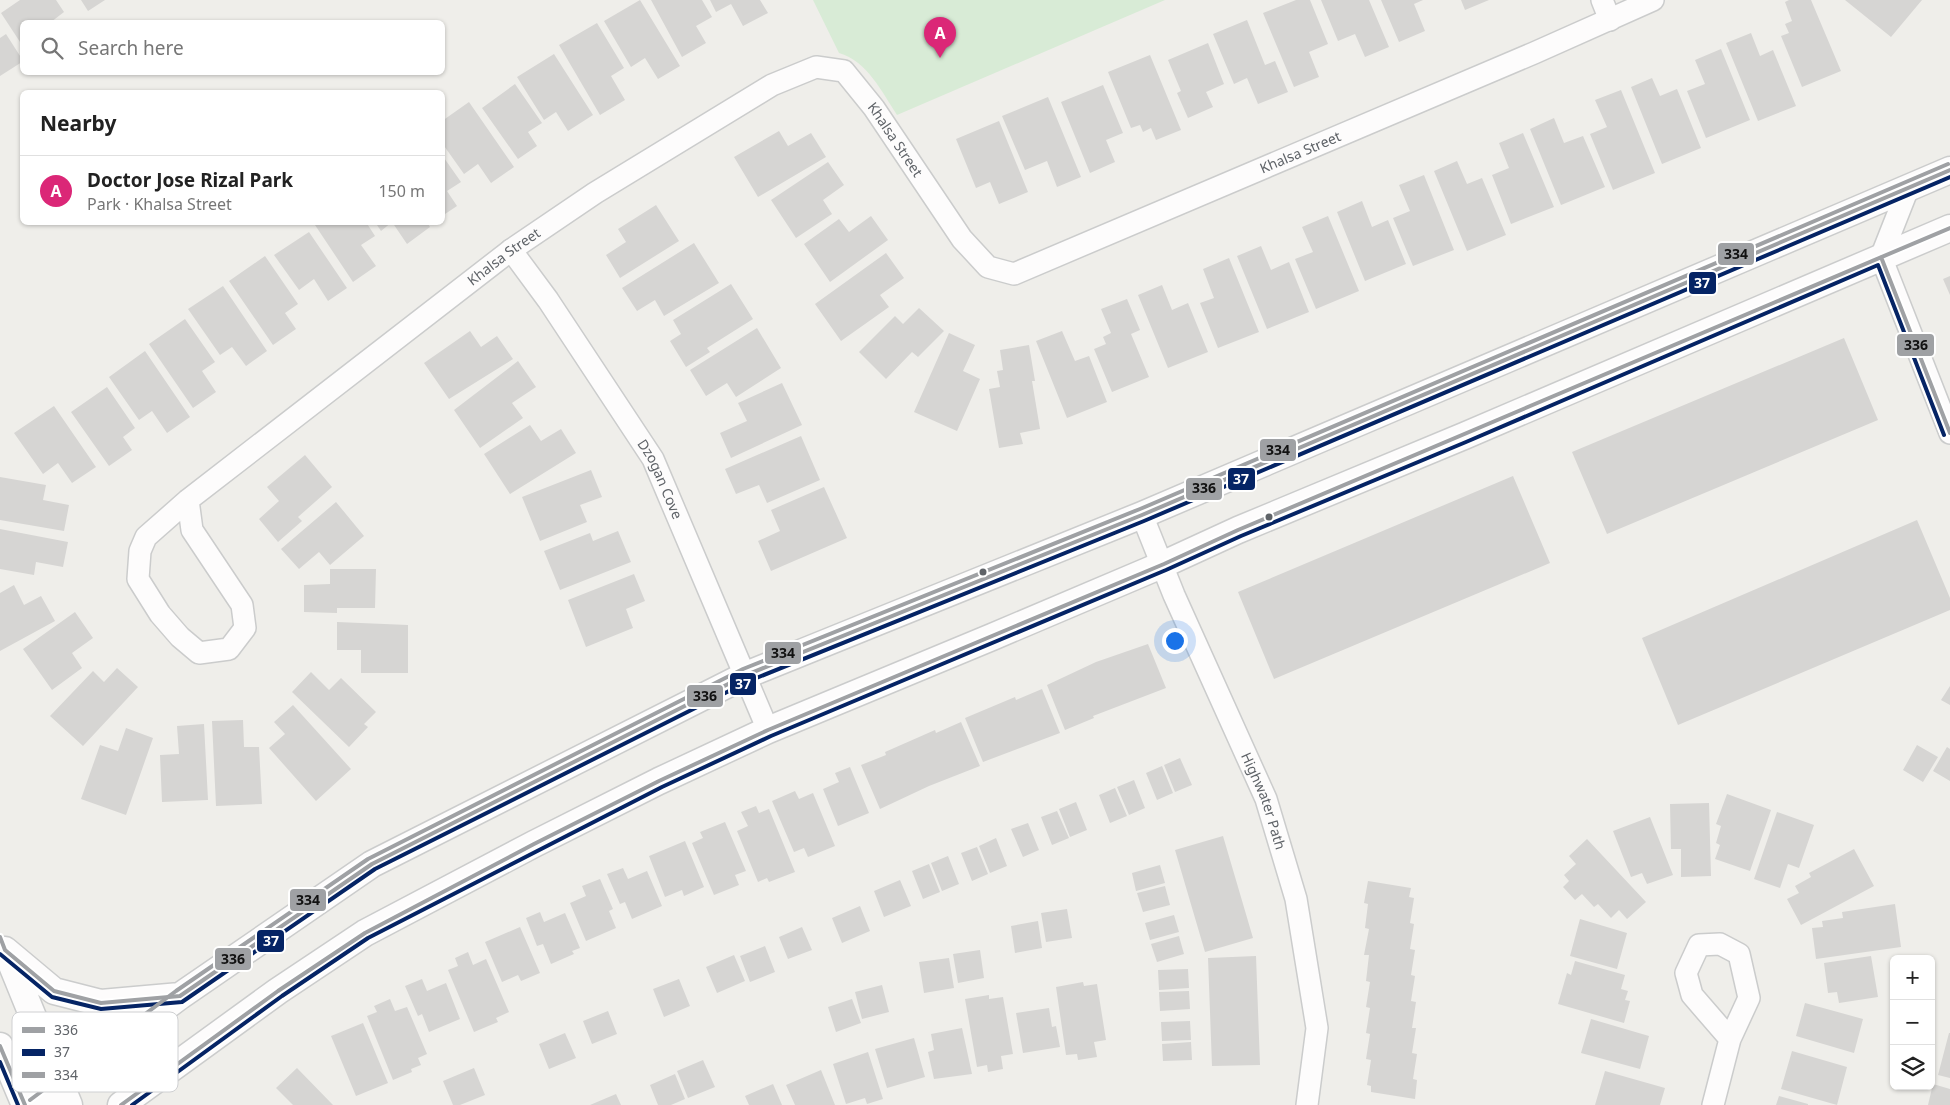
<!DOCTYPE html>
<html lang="en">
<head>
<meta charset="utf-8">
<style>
	body { margin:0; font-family:"Noto Sans",sans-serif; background:#f2f2f2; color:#222 }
	.controls { position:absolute; right:15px; bottom:15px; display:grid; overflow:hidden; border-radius:8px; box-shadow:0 1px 4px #0004 }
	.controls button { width:45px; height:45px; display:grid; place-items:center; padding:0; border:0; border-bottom:1px solid #e0e0e0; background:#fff; color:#222; font:25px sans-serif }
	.you { position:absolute; left:1174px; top:640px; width:18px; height:18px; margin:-12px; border:4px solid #fff; border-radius:50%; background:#1a73e8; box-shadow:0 0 0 8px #1a73e833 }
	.badge { display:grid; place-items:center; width:32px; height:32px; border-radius:50%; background:#db2777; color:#fff; font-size:16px; font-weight:700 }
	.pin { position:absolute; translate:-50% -41px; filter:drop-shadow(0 1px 2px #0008) }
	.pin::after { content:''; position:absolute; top:26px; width:18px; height:15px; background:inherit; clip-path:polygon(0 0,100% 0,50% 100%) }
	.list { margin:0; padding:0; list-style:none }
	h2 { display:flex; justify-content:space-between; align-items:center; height:65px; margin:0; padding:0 20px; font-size:21px }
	h2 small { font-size:16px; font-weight:400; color:#767676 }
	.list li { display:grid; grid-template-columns:32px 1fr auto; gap:15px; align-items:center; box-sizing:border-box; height:70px; padding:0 20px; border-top:1px solid #e0e0e0 }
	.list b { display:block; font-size:19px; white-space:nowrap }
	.list p { margin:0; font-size:16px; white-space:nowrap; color:#767676 }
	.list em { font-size:16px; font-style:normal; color:#767676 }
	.icon { flex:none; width:28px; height:28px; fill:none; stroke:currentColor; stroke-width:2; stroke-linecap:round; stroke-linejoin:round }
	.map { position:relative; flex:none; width:1950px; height:1105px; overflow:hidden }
	.search { position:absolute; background:#fff; box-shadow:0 1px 4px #0004; left:20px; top:20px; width:425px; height:55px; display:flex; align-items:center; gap:12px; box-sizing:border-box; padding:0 18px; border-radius:8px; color:#767676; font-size:19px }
	.panel { position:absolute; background:#fff; box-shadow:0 1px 4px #0004; left:20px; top:90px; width:425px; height:135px; border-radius:8px }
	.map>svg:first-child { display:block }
</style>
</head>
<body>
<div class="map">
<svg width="1950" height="1105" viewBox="0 0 1950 1105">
	<rect width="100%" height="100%" fill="#efeeea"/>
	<path fill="#d8ebd6" d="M813 0H1165L897 115C882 92 867 61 839 53Z"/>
	<path fill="#d6d5d3" d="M20 0H56L64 12 51 22H22V45L1 13Z
		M81 0H105L88 11Z
		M640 0 680 66 658 79 645 58 631 67 604 21Z
		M651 0H702L712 17 696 26 706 43 682 57Z
		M710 0H760L768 13 743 26 731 4 716 12Z
		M1296 0H1310L1328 44 1309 52 1319 77 1294 87 1263 13Z
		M1321 0H1369L1389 47 1365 57 1355 34 1338 41Z
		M1381 0H1423L1414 4 1425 31 1399 42Z
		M1461 0H1489L1465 10Z
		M1789 0H1811L1841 71 1802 87 1781 36 1789 33 1785 24 1792 21 1785 2Z
		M1845 0H1922L1891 37Z
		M1247 20 1265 65 1275 61 1288 92 1258 104 1247 78 1234 84 1213 34Z
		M597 23 624 68 611 76 625 100 600 115 559 45Z
		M1751 33 1760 56 1773 50 1796 106 1758 121 1726 43Z
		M6 34 22 59V62L0 76V38Z
		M1208 43 1224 84 1206 92 1213 107 1188 118 1177 93 1181 91 1168 60Z
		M1721 49 1750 120 1706 138 1687 91 1705 84 1695 60Z
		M554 54 593 115 568 131 556 112 544 120 517 77Z
		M1150 55 1181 130 1156 140 1151 128 1143 132 1140 125 1131 128 1108 72Z
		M1652 78 1660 96 1677 89 1701 148 1662 164 1631 87Z
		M515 84 542 123 528 132 537 146 518 159 482 108Z
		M1103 85 1123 133 1106 140 1115 162 1090 173 1061 102Z
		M1621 90 1655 173 1613 190 1590 134 1607 127 1595 100Z
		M1048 97 1081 177 1057 187 1047 161 1025 170 1002 116Z
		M469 102 514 167 491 183 478 164 464 174 442 143V121Z
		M1554 118 1564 143 1583 136 1605 187 1561 205 1530 129Z
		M999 121 1028 192 999 204 990 182 976 188 956 139Z
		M779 131 788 146 811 133 826 157 758 197 734 157Z
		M1523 133 1554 207 1511 224 1492 175 1509 168 1499 143Z
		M442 155 461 182 447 191 457 206 442 216Z
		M1457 161 1467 184 1482 178 1506 235 1467 251 1434 171Z
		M828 162 844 185 823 200 832 214 796 238 771 200Z
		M1424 175 1454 250 1413 266 1393 218 1410 211 1399 185Z
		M1362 201 1372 227 1388 220 1406 264 1365 281 1337 212Z
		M656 205 679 241 620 278 606 255 626 242 618 229Z
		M871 216 888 240 830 282 804 244 839 219 849 232Z
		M1328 216 1359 291 1316 309 1295 259 1313 252 1302 227Z
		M313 222H366L375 236 361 245 376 266 353 282Z
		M375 222H392L381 231Z
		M392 222H427L430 227 407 244Z
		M309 232 347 288 328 301 314 279 299 290 274 255Z
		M694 243 719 283 664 316 655 300 637 311 622 288Z
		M1261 246 1271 270 1289 262 1309 312 1267 329 1237 256Z
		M886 253 904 278 880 295 889 307 841 341 815 304Z
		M265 256 298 304 285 313 296 329 273 345 229 281Z
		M1229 258 1259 332 1218 348 1200 303 1214 298 1203 269Z
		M1950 276V295L1943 279Z
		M731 284 753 319 707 348 710 352 686 367 670 341 681 334 673 320Z
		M1162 285 1172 310 1188 303 1208 352 1168 368 1138 295Z
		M223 286 267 351 246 366 232 347 220 355 188 309Z
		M1127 299 1140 330 1131 334 1149 377 1112 392 1094 349 1106 344 1103 337 1111 333 1101 309Z
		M919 308 944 331 918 357 912 352 886 379 859 352 895 316 903 324Z
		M185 319 215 362 202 371 216 392 193 408 149 344Z
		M757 328 781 368 736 397 727 383 706 396 690 370Z
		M470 331 481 347 497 336 513 359 449 399 424 363Z
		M1062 331 1075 361 1089 356 1107 402 1067 418 1036 341Z
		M949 333 975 345 963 371 980 379 957 431 914 412Z
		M1844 338 1878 420 1607 534 1572 452Z
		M1029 345 1035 381H1032L1040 429 1020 433 1023 444 999 448 989 389 1000 387 997 371 1003 370 1000 350Z
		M145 351 190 417 167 433 152 411 139 420 109 377Z
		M518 361 536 387 512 403 523 418 480 448 454 410Z
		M782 383 802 425 731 458 720 433 747 421 738 403Z
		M107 387 135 428 123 437 132 450 109 466 71 412Z
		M54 406 96 467 72 483 58 463 43 474 14 433Z
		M530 425 541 441 561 429 576 453 510 494 484 454Z
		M801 436 820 480 767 503 759 485 736 494 725 469Z
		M305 455 332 487 298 517 302 521 278 542 259 519 279 501 267 487Z
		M591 470 602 497 580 505 587 522 540 541 522 497Z
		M1513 476 1550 563 1274 679 1238 592Z
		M0 477 46 485 43 500 69 505 64 531 0 520Z
		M824 487 847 538 771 571 758 541 780 531 771 510Z
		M336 502 364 536 330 565 319 552 299 569 281 549Z
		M1917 520 1950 598V610L1678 725 1642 638Z
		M0 529 68 542 63 567 36 562 34 575 0 569Z
		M618 531 631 562 560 590 544 551 590 533 593 541Z
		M330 569H376L375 608H337V613L304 612V585L330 584Z
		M634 574 645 601 626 609 633 628 586 647 568 600Z
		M14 585 24 605 41 596 55 621 0 651V593Z
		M75 612 93 638 72 653 82 668 52 690 23 649Z
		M337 622 408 625V673H361V650H337Z
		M1148 644 1166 688 1093 716 1094 718 1065 730 1047 685 1096 662Z
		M117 668 138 687 83 746 50 716 93 671 104 682Z
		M311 672 329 690 341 678 376 712 364 724 368 727 349 747 292 692Z
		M1950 686V705L1941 700Z
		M1042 689 1060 733 983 762 965 718 1015 697 1016 700Z
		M293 705 351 769 316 801 269 748 285 734 274 722Z
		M243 720 244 747H259L262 804 216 806 212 721Z
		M961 722 980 766 929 786 880 809 861 765 886 755 885 752 935 730 936 733Z
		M204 724 208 800 162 802 160 755 179 754 177 726Z
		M126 728 153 738 126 815 81 799 100 745 118 751Z
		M1917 745 1938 757 1923 782 1903 770Z
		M1947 747 1950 749V781L1933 771Z
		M1180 758 1192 785 1175 792 1164 765Z
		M1162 766 1173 793 1157 800 1146 773Z
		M850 767 869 813 838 826 823 789 839 782 835 773Z
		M1134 780 1145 808 1129 815 1117 787Z
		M1115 788 1127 816 1110 823 1099 795Z
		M795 791 799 799 813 793 835 846 808 857 804 848 794 852 772 801Z
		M1727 794 1771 810 1750 871 1715 859 1720 845 1716 843 1721 826 1716 824Z
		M1076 802 1087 830 1070 837 1059 809Z
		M1709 803 1711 876 1681 877V849H1671L1670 804Z
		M756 806 759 813 769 809 795 872 769 882 767 878 758 882 737 831 748 826 741 812Z
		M1057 811 1069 838 1052 845 1041 817Z
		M1777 812 1814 825 1799 868 1788 864 1780 888 1754 879Z
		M1650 817 1673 875 1647 884 1642 873 1631 877 1613 831Z
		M725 822 746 871 735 875 739 885 714 895 692 843 703 838 700 832Z
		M1028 823 1039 850 1023 857 1011 829Z
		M1223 836 1253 938 1205 952 1175 850Z
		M996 838 1007 866 990 873 979 846Z
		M1587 839 1646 902 1627 919 1619 910 1611 918 1598 904 1594 907 1582 894 1575 900 1563 887 1569 881 1564 875 1576 864 1569 856Z
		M685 841 704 887 684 896 682 890 665 897 649 856Z
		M977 847 988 874 972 881 961 853Z
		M1854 849 1874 886 1801 925 1787 899 1799 893 1795 886 1811 877 1809 873Z
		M948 856 959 884 942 891 931 863Z
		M929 864 940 892 923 899 912 871Z
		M1160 865 1165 883 1136 891 1132 873Z
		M623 868 628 879 647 871 662 906 632 919 625 902 620 904 607 874Z
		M600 879 613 909 609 911 616 928 586 941 570 903 586 896 582 886Z
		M900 880 911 906 884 917 874 891Z
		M1368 881 1411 888 1409 897 1414 898 1410 923 1414 924 1410 949 1415 950 1411 975 1415 976 1411 1001 1416 1002 1412 1028H1416L1412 1053 1417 1054 1413 1079 1417 1080 1415 1099 1371 1092V1086L1367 1085 1371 1060 1366 1059 1370 1034 1366 1033 1370 1008 1366 1007 1370 982 1366 981 1369 955H1364L1369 929 1365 928 1368 904 1364 903Z
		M1165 886 1170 905 1143 912 1137 893Z
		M1895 904 1901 947 1816 959 1812 928 1823 927 1822 921 1843 918 1842 912Z
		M860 906 870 931 842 943 832 918Z
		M1067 909 1072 938 1046 942 1041 913Z
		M540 912 544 922 565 913 580 948 572 951 574 954 551 964 543 944 537 946 526 918Z
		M1174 915 1179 932 1150 940 1145 923Z
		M1580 919 1627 933 1617 969 1570 956Z
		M1038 921 1042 948 1015 953 1011 926Z
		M520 927 540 973 521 981 518 975 502 982 485 942Z
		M802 927 812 950 788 959 779 937Z
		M1179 936 1184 954 1157 962 1151 944Z
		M765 946 775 972 750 982 740 956Z
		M980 950 984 978 958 983 953 954Z
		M468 952 473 965 486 959 509 1012 496 1018 498 1022 474 1032 448 970 458 966 455 958Z
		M734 955 745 981 717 993 706 967Z
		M1256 956 1260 1065 1212 1066 1208 958Z
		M1871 956 1878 997 1839 1003 1837 992 1828 993 1824 963Z
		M949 958 954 988 924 993 919 962Z
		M1575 961 1625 975 1621 989 1628 991 1625 1000 1630 1001 1624 1023 1558 1004 1567 973 1571 975Z
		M1188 969 1189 988 1159 990 1158 970Z
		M422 979 427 991 446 983 460 1019 429 1032 422 1014 418 1016 405 986Z
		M679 979 690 1006 664 1017 653 989Z
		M1083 982 1084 986 1097 984 1106 1040 1094 1042 1097 1057 1078 1060 1077 1054 1066 1055 1056 987Z
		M882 985 889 1012 862 1019 855 992Z
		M1189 991 1190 1009 1160 1011 1159 992Z
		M989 995V999L1003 997 1013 1054 1001 1056 1003 1069 988 1072 987 1065 977 1067 965 999Z
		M390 999 395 1011 407 1007 427 1054 418 1058 421 1065 411 1069 412 1072 393 1080 367 1016 377 1012 374 1006Z
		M852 999 861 1023 836 1032 828 1007Z
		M1805 1003 1863 1019 1854 1053 1796 1036Z
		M1049 1008 1052 1027 1056 1026 1060 1047 1023 1053 1016 1013Z
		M608 1011 617 1034 592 1044 583 1021Z
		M1591 1019 1649 1036 1640 1069 1581 1053Z
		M1190 1021 1191 1040 1162 1041 1161 1022Z
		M363 1023 388 1083 356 1096 331 1036Z
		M962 1028 972 1074 934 1079 928 1052 934 1050 931 1034Z
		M565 1033 576 1058 549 1069 539 1044Z
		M1949 1033H1950V1078L1938 1075Z
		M914 1038 925 1077 887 1088 875 1049Z
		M1191 1042 1192 1060 1163 1061 1162 1044Z
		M1792 1051 1847 1067 1837 1105 1781 1089Z
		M868 1052 883 1099 867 1104 865 1098 846 1104 833 1064Z
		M703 1060 715 1087 688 1098 677 1071Z
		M297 1068 333 1105H293L276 1088Z
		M474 1068 485 1095 460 1105H453L443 1081Z
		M821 1070 835 1105H795L786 1085Z
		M1605 1071 1665 1088 1660 1105H1595Z
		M675 1074 685 1099 671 1105H658L650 1085Z
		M773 1084 782 1105H749L745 1096Z
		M1933 1084 1950 1089V1105H1928Z
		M616 1094 621 1105H590Z
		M1779 1096 1808 1104V1105H1776Z"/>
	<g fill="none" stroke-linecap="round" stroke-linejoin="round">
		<g stroke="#cbcccc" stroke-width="24">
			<g id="minor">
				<path d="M1602 0 1610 20"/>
				<path d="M1909 186 1881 257 1950 433"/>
				<path id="s1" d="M511 250 548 300 653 459 768 730"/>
				<path id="s2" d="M188 500 192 530 242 605 245 628 229 649 199 653 180 637 160 614 138 579 140 551 146 537 188 500 511 250 595 193 772 85 816 67 844 71 874 108 962 239 988 267 1014 274 1534 53 1653 0"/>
				<path id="s3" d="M1142 515 1174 595 1266 799 1296 899 1317 1028 1307 1105"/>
				<path d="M1713 1105 1730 1039 1749 998 1739 954 1720 944 1699 945 1686 973 1692 995 1730 1039"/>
			</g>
		</g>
		<g stroke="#cbcccc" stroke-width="29">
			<path id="tertiary" d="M5 950 54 991 101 1003 180 996
				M9 958 69 1105
				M0 1046 25 1105
				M34 1105 180 996 372 864 746 675 1142 515 1950 170
				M121 1105 278 991 365 933 534 844 659 781 768 730 992 637 1164 564 1238 530 1464 436 1950 228"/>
		</g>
		<use href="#minor" stroke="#fdfcfc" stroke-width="21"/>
		<use href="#tertiary" stroke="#fdfcfc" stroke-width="26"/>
		<g stroke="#fff" stroke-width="8">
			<path id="bus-1" d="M1881 257 1950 433
				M0 937 5 950 54 991 101 1003 180 996 372 864 746 675 1142 515 1950 170
				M0 1046 25 1105
				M121 1105 278 991 365 933 534 844 659 781 768 730 1164 564 1238 530 1950 228"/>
		</g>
		<g stroke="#fff" stroke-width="8">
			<path id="bus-2" d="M0 954 52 997 101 1009 182 1002 375 869 749 681 1144 521 1950 177
				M0 1062 18 1105
				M132 1105 282 996 368 938 662 787 771 736 1166 570 1241 536 1466 442 1878 265 1944 435"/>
		</g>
		<g stroke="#fff" stroke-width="8">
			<path id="bus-3" d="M30 1100 176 991 368 859 743 669 1140 509 1948 164"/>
		</g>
		<use href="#bus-1" stroke="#9fa1a4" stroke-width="4"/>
		<use href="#bus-2" stroke="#052465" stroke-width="4"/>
		<use href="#bus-3" stroke="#9fa1a4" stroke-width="4"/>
	</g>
	<g fill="#5f6368" stroke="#fff" stroke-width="2">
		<circle cx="1269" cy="517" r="4.5"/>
		<circle cx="983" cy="572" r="4.5"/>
	</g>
	<g text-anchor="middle" stroke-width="4.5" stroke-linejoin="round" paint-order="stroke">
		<g font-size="14" fill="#5f6368" stroke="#fff">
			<text dy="5" stroke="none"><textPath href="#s2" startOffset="1275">Khalsa Street</textPath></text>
			<text dy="5" stroke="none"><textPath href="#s2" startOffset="1771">Khalsa Street</textPath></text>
			<text dy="5" stroke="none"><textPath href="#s2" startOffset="795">Khalsa Street</textPath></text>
			<text dy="5" stroke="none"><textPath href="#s1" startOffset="274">Dzogan Cove</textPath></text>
			<text dy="5" stroke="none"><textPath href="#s3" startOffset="311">Highwater Path</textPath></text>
		</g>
	</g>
	<rect x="12" y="1012" width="166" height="80" rx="8" fill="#fff" stroke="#cfd0d2" stroke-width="1"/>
	<rect x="22" y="1027" width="23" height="6" fill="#9fa1a4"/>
	<rect x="22" y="1049" width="23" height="7" fill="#052465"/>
	<rect x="22" y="1072" width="23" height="6" fill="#9fa1a4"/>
	<g font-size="14" fill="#5f6368">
		<text x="54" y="1035">336</text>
		<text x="54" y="1057">37</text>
		<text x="54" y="1080">334</text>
	</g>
	<g stroke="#fff" stroke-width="2">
		<rect x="1717" y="242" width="38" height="24" rx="5" fill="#9fa1a4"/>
		<rect x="1688" y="271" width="29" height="24" rx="5" fill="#052465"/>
		<rect x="1896" y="333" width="39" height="24" rx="5" fill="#9fa1a4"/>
		<rect x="1259" y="438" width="38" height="24" rx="5" fill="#9fa1a4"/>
		<rect x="1227" y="467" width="29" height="24" rx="5" fill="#052465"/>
		<rect x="1185" y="477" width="38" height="24" rx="5" fill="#9fa1a4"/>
		<rect x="764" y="641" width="38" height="24" rx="5" fill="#9fa1a4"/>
		<rect x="729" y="672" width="28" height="24" rx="5" fill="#052465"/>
		<rect x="686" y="684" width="38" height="24" rx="5" fill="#9fa1a4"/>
		<rect x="289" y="888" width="38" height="24" rx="5" fill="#9fa1a4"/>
		<rect x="256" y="929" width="29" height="24" rx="5" fill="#052465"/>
		<rect x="214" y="947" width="38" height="24" rx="5" fill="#9fa1a4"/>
	</g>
	<g font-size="14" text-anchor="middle" font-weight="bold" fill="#fff">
		<text x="1702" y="288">37</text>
		<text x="1241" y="484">37</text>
		<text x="743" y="689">37</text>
		<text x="271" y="946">37</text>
	</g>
	<g font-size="14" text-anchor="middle" font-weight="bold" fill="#111">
		<text x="1736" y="259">334</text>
		<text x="1916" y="350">336</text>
		<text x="1278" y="455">334</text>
		<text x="1204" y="493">336</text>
		<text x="783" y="658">334</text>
		<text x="705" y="701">336</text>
		<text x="308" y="905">334</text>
		<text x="233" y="964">336</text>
	</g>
</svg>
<div class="controls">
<button>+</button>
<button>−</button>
<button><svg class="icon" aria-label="layers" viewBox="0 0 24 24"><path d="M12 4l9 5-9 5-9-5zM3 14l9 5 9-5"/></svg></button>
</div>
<div class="you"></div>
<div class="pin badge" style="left:940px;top:58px">A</div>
<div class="search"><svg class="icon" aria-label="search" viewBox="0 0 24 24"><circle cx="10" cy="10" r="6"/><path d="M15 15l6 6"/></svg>Search here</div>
<section class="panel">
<h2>Nearby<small></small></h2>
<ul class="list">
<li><span class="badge">A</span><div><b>Doctor Jose Rizal Park</b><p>Park · Khalsa Street</p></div><em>150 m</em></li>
</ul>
</section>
</div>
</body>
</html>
